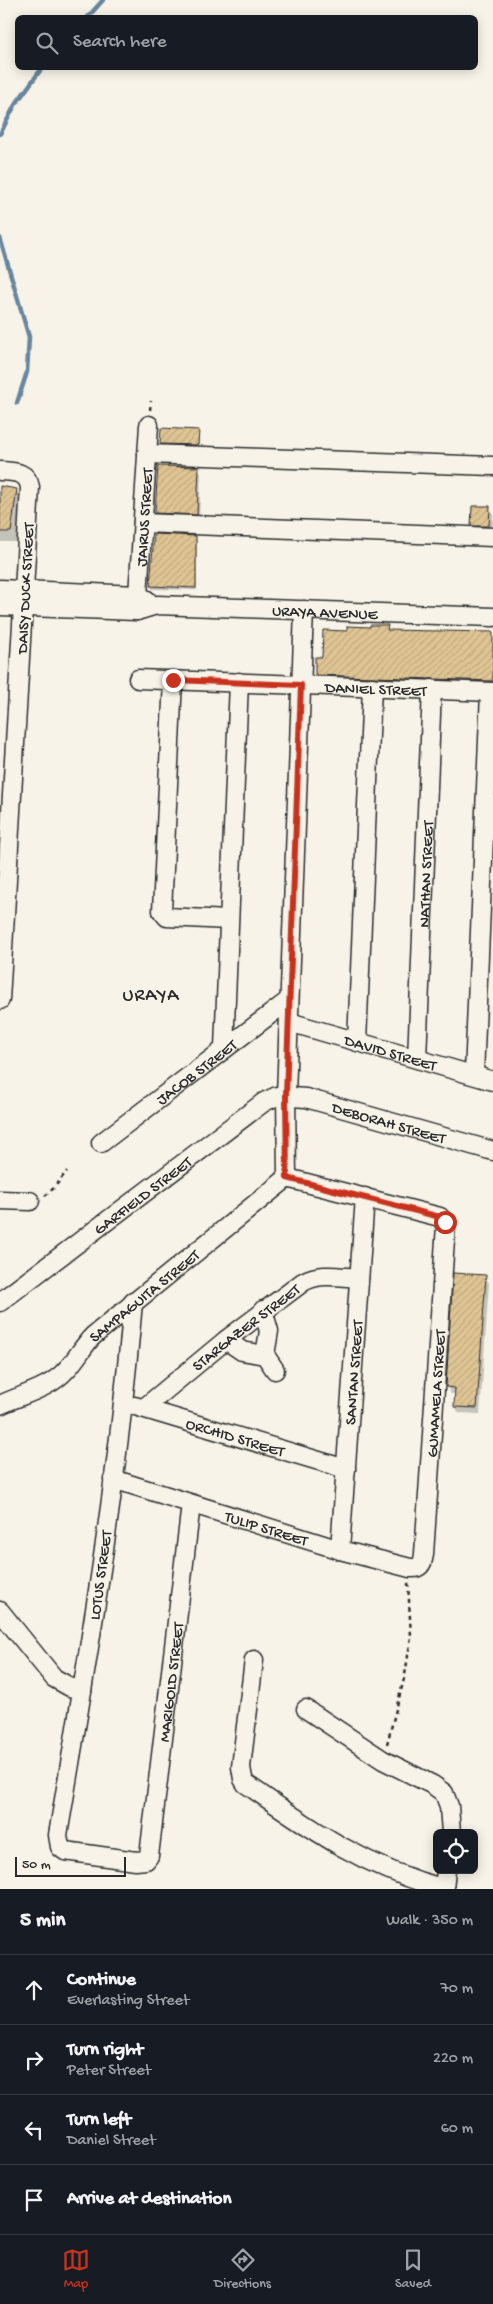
<!DOCTYPE html>
<html lang="en">
<head>
<meta charset="utf-8">
<style>
	body { margin:0; font-family:"Gochi Hand",sans-serif; background:#20242c; color:#f1f3f6 }
	.controls { position:absolute; right:15px; bottom:15px; display:grid; overflow:hidden; border-radius:8px; box-shadow:0 2px 12px #0003 }
	.controls button { width:45px; height:45px; display:grid; place-items:center; padding:0; border:0; border-bottom:1px solid #363941; background:#171b24; color:#f1f3f6; font:25px sans-serif }
	.scale { position:absolute; left:15px; bottom:12px; width:111px; box-sizing:border-box; padding-left:5px; border:2px solid #2b2b2b; border-top:0; font-size:14px; line-height:18px; white-space:nowrap; color:#2b2b2b; -webkit-text-stroke:4px #f7f3e8; paint-order:stroke }
	.stop { position:absolute; width:15px; height:15px; margin:-11px; border:4px solid #c8321e; border-radius:50%; background:#fff }
	.stop.end { background:#c8321e; border-color:#fff; box-shadow:0 1px 5px #0008 }
	.list { margin:0; padding:0; list-style:none }
	h2 { display:flex; justify-content:space-between; align-items:center; height:65px; margin:0; padding:0 20px; font-size:21px }
	h2 small { font-size:16px; font-weight:400; color:#9ea1a6 }
	.list li { display:grid; grid-template-columns:32px 1fr auto; gap:15px; align-items:center; box-sizing:border-box; height:70px; padding:0 20px; border-top:1px solid #363941 }
	.list b { display:block; font-size:19px; white-space:nowrap }
	.list p { margin:0; font-size:16px; white-space:nowrap; color:#9ea1a6 }
	.list em { font-size:16px; font-style:normal; color:#9ea1a6 }
	.icon { flex:none; width:28px; height:28px; fill:none; stroke:currentColor; stroke-width:2; stroke-linecap:round; stroke-linejoin:round }
	.map { position:relative; flex:none; width:493px; height:1889px; overflow:hidden }
	.search { position:absolute; background:#171b24; box-shadow:0 2px 12px #0003; left:15px; right:15px; top:15px; height:55px; display:flex; align-items:center; gap:12px; box-sizing:border-box; padding:0 18px; border-radius:8px; color:#9ea1a6; font-size:19px }
	.sheet { height:345px; background:#171b24 }
	nav { display:flex; justify-content:space-around; align-items:center; box-sizing:border-box; height:70px; border-top:1px solid #363941; background:#171b24; font-size:14px; color:#9ea1a6 }
	nav a { display:grid; justify-items:center; gap:2px }
	nav .on { color:#c8321e }
	.map>svg:first-child { display:block }
</style>
</head>
<body>
<div class="map">
<svg width="493" height="1889" viewBox="0 0 493 1889">
	<defs>
		<pattern id="building-hatch" width="6" height="6" patternUnits="userSpaceOnUse" patternTransform="scale(1.25)"><rect width="6" height="6" fill="#dfc594"/><path d="M-1 1l2-2M0 6l6-6M5 7l2-2" fill="none" stroke="#c0a980"/></pattern>
	</defs>
	<rect width="100%" height="100%" fill="#f7f3e8"/>
	<filter id="ink" filterUnits="userSpaceOnUse"><feTurbulence type="fractalNoise" baseFrequency=".02" numOctaves="2"/><feDisplacementMap in="SourceGraphic" scale="10" xChannelSelector="R" yChannelSelector="G"/><feConvolveMatrix kernelMatrix="1 2 1 2 8 2 1 2 1" color-interpolation-filters="sRGB"/></filter>
	<g filter="url(#ink)">
		<path fill="#0003" d="M198 431 199 448 163 446 162 444Z
			M198 468 201 474 199 520 160 518 157 513Z
			M0 487 16 490 22 500 17 542H0Z
			M489 508 493 514V533L477 532 473 525Z
			M195 537 197 540V590L152 589 151 586Z
			M387 627 389 631 493 633V688L320 681 316 675 323 658 348 632Z
			M485 1277 489 1283 480 1414 459 1413 455 1406 456 1394H451L447 1387Z"/>
		<g fill="none" stroke-linecap="round" stroke-linejoin="round">
			<path stroke="#66859e" stroke-width="4.5" d="M87 18 103 0
				M0 134 15 105 42 68
				M0 238 29 337 27 372 17 403"/>
		</g>
		<path fill="url(#building-hatch)" stroke="#2b2b2b" d="M161 428 199 430 198 445 160 444Z
			M158 466 199 467 197 515 155 513Z
			M0 486 17 489 11 532H0Z
			M472 506H490L489 526H471Z
			M154 534 196 536V588L150 586Z
			M370 625H388L387 630 493 632V681L315 675V657H322L323 630 347 631V626L370 627Z
			M453 1273 486 1275 477 1408 454 1407 455 1388 446 1387Z"/>
		<g fill="none" stroke-linecap="round" stroke-linejoin="round">
			<g stroke="#2b2b2b" stroke-width="21">
				<g id="minor">
					<path d="M147 454 493 466"/>
					<path d="M0 471C14 472 27 471 30 487L0 1000"/>
					<path d="M143 523 493 537"/>
					<path d="M0 589 138 595 147 600"/>
					<path id="s1" d="M0 606 137 611 157 605 493 617"/>
					<path id="s2" d="M137 611 149 425"/>
					<path id="s3" d="M138 679 493 692"/>
					<path d="M173 680 162 911 167 917 228 920"/>
					<path id="s4" d="M289 1022 493 1081"/>
					<path d="M357 1042 372 687"/>
					<path d="M224 1048 239 682"/>
					<path id="s5" d="M417 1059 432 689"/>
					<path d="M474 1075 490 692"/>
					<path id="s6" d="M101 1143 289 1000"/>
					<path d="M287 1178 286 1095 304 610"/>
					<path d="M0 1200 30 1201"/>
					<path id="s7" d="M0 1302 264 1102 277 1096 306 1098 493 1151"/>
					<path id="s8" d="M133 1302C118 1481 88 1658 58 1835L60 1847 65 1851 136 1861 146 1860 149 1856 191 1504"/>
					<path d="M226 1340 242 1351 265 1355 269 1331 263 1310"/>
					<path d="M265 1355 275 1370"/>
					<path id="s9" d="M0 1405C23 1394 49 1389 66 1370 76 1360 83 1346 93 1336L287 1178"/>
					<path id="s10" d="M135 1406 346 1469"/>
					<path id="s11" d="M144 1408 226 1340 303 1282C320 1272 340 1277 359 1278"/>
					<path id="s12" d="M113 1479 340 1550 410 1568C421 1569 423 1563 424 1554L446 1225 440 1217 287 1178"/>
					<path id="s13" d="M340 1550 365 1197"/>
					<path d="M0 1611 54 1678 70 1687 82 1691"/>
					<path d="M254 1660 241 1767 243 1779 246 1784C312 1830 365 1868 445 1889"/>
					<path d="M306 1709 383 1760 433 1785 444 1793 449 1806 451 1833"/>
					<path d="M444 1889 446 1870"/>
				</g>
			</g>
			<path stroke="#2b2b2b" stroke-width="2.5" stroke-dasharray="4 4" stroke-linecap="butt" d="M150 410 151 401
				M45 1196 54 1188 67 1171
				M387 1744 405 1675 411 1637 408 1582"/>
			<use href="#minor" stroke="#f7f3e8" stroke-width="18"/>
		</g>
	</g>
	<g fill="none" stroke-linecap="round" stroke-linejoin="round" filter="url(#ink)">
		<path stroke="#c8321e" stroke-width="6" d="M173 680 301 685 286 1095 287 1178 440 1217 445 1222"/>
	</g>
	<g text-anchor="middle" stroke-width="4" stroke-linejoin="round" paint-order="stroke">
		<g font-size="16" fill="#2b2b2b" stroke="#f7f3e8">
			<text dy="6" stroke="none"><textPath href="#s2" startOffset="94">JAIRUS STREET</textPath></text>
			<text transform="translate(24 588) rotate(-87)" y="6">DAISY DUCK STREET</text>
			<text dy="6" stroke="none"><textPath href="#s1" startOffset="326">URAYA AVENUE</textPath></text>
			<text dy="6" stroke="none"><textPath href="#s3" startOffset="238">DANIEL STREET</textPath></text>
			<text dy="6" stroke="none"><textPath href="#s5" startOffset="185">NATHAN STREET</textPath></text>
			<text dy="6" stroke="none"><textPath href="#s4" startOffset="106">DAVID STREET</textPath></text>
			<text dy="6" stroke="none"><textPath href="#s6" startOffset="119">JACOB STREET</textPath></text>
			<text dy="6" stroke="none"><textPath href="#s7" startOffset="461">DEBORAH STREET</textPath></text>
			<text dy="6" stroke="none"><textPath href="#s7" startOffset="178">GARFIELD STREET</textPath></text>
			<text dy="6" stroke="none"><textPath href="#s9" startOffset="184">SAMPAGUITA STREET</textPath></text>
			<text dy="6" stroke="none"><textPath href="#s11" startOffset="130">STARGAZER STREET</textPath></text>
			<text dy="6" stroke="none"><textPath href="#s13" startOffset="178">SANTAN STREET</textPath></text>
			<text dy="6" stroke="none"><textPath href="#s12" startOffset="494">GUMAMELA STREET</textPath></text>
			<text dy="6" stroke="none"><textPath href="#s10" startOffset="105">ORCHID STREET</textPath></text>
			<text dy="6" stroke="none"><textPath href="#s12" startOffset="161">TULIP STREET</textPath></text>
			<text transform="translate(99 1575) rotate(-82)" y="6">LOTUS STREET</text>
			<text dy="6" stroke="none"><textPath href="#s8" startOffset="819">MARIGOLD STREET</textPath></text>
		</g>
		<g font-size="19" letter-spacing="1" fill="#2b2b2b" stroke="#f7f3e8">
			<text x="151" y="1000">URAYA</text>
		</g>
	</g>
</svg>
<div class="controls">
<button><svg class="icon" aria-label="locate" viewBox="0 0 24 24"><circle cx="12" cy="12" r="6"/><path d="M12 2v4M12 18v4M2 12h4M18 12h4"/></svg></button>
</div>
<div class="scale">50 m</div>
<div class="stop" style="left:445px;top:1222px"></div>
<div class="stop end" style="left:173px;top:680px"></div>
<div class="search"><svg class="icon" aria-label="search" viewBox="0 0 24 24"><circle cx="10" cy="10" r="6"/><path d="M15 15l6 6"/></svg>Search here</div>
</div>
<section class="sheet">
<h2>5 min<small>Walk · 350 m</small></h2>
<ul class="list">
<li><svg class="icon" aria-label="ahead" viewBox="0 0 24 24"><path d="M12 20V5M6 11l6-6 6 6"/></svg><div><b>Continue</b><p>Everlasting Street</p></div><em>70 m</em></li>
<li><svg class="icon" aria-label="right" viewBox="0 0 24 24"><path d="M7 20v-9h11M14 6l5 5-5 5"/></svg><div><b>Turn right</b><p>Peter Street</p></div><em>220 m</em></li>
<li><svg class="icon" aria-label="left" viewBox="0 0 24 24"><path d="M17 20v-9H6M10 6l-5 5 5 5"/></svg><div><b>Turn left</b><p>Daniel Street</p></div><em>60 m</em></li>
<li><svg class="icon" aria-label="arrive" viewBox="0 0 24 24"><path d="M6 21V4h12l-3 4 3 4H6"/></svg><div><b>Arrive at destination</b></div></li>
</ul>
</section>
<nav>
<a class="on"><svg class="icon" aria-label="map" viewBox="0 0 24 24"><path d="M3 6l6-2 6 2 6-2v14l-6 2-6-2-6 2zM9 4v14M15 6v14"/></svg>Map</a>
<a><svg class="icon" aria-label="directions" viewBox="0 0 24 24"><path d="M12 3l9 9-9 9-9-9zM9 14v-3h6M13 9l2 2-2 2"/></svg>Directions</a>
<a><svg class="icon" aria-label="saved" viewBox="0 0 24 24"><path d="M7 4h10v16l-5-4-5 4z"/></svg>Saved</a>
</nav>
</body>
</html>
